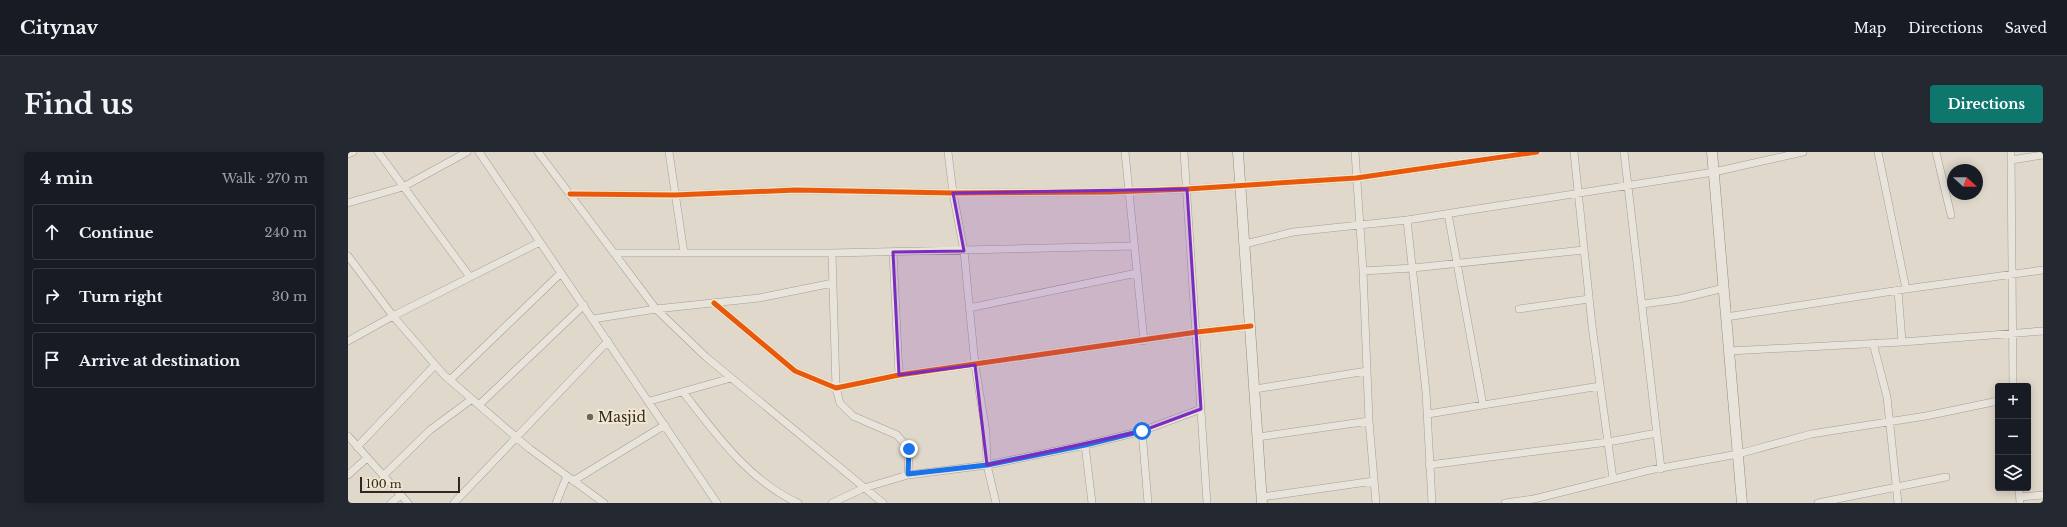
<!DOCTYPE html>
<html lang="en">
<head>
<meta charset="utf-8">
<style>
	body { margin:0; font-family:"Libre Baskerville",serif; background:#242831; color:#f1f3f6 }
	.controls { position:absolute; right:12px; bottom:12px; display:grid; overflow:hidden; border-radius:4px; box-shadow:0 2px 10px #0003 }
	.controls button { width:36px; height:36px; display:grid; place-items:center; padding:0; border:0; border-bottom:1px solid #363941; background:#171b24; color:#f1f3f6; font:20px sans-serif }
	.compass { position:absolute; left:1599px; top:12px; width:36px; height:36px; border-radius:50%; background:#171b24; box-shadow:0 2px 10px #0003; rotate:111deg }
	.scale { position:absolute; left:12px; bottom:10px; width:100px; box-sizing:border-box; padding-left:4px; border:2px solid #31271e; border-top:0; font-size:11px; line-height:14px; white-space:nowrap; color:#31271e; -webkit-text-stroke:3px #f1e7d0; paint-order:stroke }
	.stop { position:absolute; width:12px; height:12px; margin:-9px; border:3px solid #1a73e8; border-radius:50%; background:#fff }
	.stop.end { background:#1a73e8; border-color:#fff; box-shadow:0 1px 4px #0008 }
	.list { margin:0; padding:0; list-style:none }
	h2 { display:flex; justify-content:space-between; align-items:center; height:52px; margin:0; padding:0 16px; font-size:17px }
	h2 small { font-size:13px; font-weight:400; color:#9ea1a6 }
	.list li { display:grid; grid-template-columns:26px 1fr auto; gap:12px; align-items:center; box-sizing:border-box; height:56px; margin:0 8px 8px; padding:0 8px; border:1px solid #363941; border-radius:4px }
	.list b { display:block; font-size:15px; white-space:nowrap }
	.list em { font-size:13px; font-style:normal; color:#9ea1a6 }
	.icon { flex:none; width:22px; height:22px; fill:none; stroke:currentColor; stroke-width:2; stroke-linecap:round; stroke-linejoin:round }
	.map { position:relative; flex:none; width:1695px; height:351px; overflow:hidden; border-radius:4px }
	header { display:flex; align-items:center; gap:24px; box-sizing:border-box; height:56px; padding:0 20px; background:#171b24; border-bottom:1px solid #363941 }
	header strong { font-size:19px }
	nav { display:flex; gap:22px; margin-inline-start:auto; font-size:14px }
	.intro { display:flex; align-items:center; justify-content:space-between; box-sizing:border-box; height:96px; padding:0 24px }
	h1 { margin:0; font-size:28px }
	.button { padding:10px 18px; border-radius:4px; background:#0f766e; color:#fff; font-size:14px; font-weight:700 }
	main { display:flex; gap:24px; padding:0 24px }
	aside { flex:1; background:#171b24; border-radius:4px; box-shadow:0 2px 10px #0003 }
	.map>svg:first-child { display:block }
</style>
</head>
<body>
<header>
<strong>Citynav</strong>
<nav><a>Map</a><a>Directions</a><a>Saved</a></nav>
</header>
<div class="intro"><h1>Find us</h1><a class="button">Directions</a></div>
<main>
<aside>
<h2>4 min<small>Walk · 270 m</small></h2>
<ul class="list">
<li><svg class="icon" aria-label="ahead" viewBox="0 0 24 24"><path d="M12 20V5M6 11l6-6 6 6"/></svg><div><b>Continue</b></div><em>240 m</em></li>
<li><svg class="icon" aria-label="right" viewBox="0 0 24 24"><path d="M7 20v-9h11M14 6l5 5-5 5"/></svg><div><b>Turn right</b></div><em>30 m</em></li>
<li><svg class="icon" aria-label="arrive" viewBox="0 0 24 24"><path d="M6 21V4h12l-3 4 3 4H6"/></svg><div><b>Arrive at destination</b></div></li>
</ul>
</aside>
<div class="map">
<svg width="1695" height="351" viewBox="0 0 1695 351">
	<rect width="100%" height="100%" fill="#e0d8ca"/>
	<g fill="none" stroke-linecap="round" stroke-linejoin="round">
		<g stroke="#a59e94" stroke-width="8">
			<path id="street" d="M30 0 122 125
				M131 0 369 351
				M190 0 308 157 358 205 535 351
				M321 0 336 101
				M600 0 605 41 616 99 627 213 638 280 639 313 648 351
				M777 0 796 189
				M836 0 859 351
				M1007 0 1015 119 1021 269 1028 351
				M1226 0 1244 174 1265 327
				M1276 0 1313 317
				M1530 0 1558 137
				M1588 0 1603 63
				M1663 0 1665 234
				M0 2 5 0
				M1663 8 1695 3
				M222 42 327 43 448 38 605 41 761 40 839 37 1008 26 1189 0
				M0 51 55 35 119 0
				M1100 62 1135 253
				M1059 68 1078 240 1084 351
				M897 92 945 80 1059 68 1366 20 1455 0
				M545 100 551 223
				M266 101H484L786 94
				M484 101 488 236 492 251 505 264 549 283 561 297 560 323
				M0 104 45 164 96 223 182 297 256 351
				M1015 119 1065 116 1236 98
				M1550 138 1554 190
				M366 151 447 219 488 236 551 223 849 180 903 174
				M1295 152 1331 147 1376 136
				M621 156 789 121
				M1171 157 1241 147
				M1378 165 1558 137 1695 118
				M245 167 308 157 411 146 485 131
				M0 189 45 164 192 90
				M1525 191 1539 245 1550 351
				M1381 199 1554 190 1695 179
				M102 228 213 121
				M907 237 1019 219
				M335 240C368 282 400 328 450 351
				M302 249 383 226
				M131 253 236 153
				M1080 262 1252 234
				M794 279 800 351
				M0 284 60 351
				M910 285 1021 269
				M737 293 744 351
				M9 295 87 213
				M1081 313 1260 290 1309 281
				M0 323 19 306
				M35 324 82 278 124 247
				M225 329 317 273
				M1671 336 1672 351
				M914 345 1026 329
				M1672 345 1695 343
				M43 351 53 343
				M106 351 260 189
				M208 351 219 324
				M484 351 516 336 560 323 639 313 737 293 794 279 853 257
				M1157 351 1186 347 1302 318 1390 302 1463 282 1578 264 1650 249
				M1470 351 1598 325"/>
		</g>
		<g stroke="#948d84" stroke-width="11">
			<path id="secondary" d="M890 0 914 351
				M1364 0 1394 351"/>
		</g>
		<use href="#street" stroke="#e8e4db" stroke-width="7"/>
		<use href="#secondary" stroke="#e8e4db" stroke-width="10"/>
		<g stroke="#f1e7d0" stroke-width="8">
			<path id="cycleway" d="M222 42 327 43 448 38 605 41 761 40 839 37 1008 26 1189 0
				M366 151 447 219 488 236 551 223 849 180 903 174"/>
		</g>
		<use href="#cycleway" stroke="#e8590c" stroke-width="5"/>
	</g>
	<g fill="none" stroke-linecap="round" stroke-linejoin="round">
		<path stroke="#1a73e8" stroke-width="5" d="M561 297 560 322 639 313 737 293 794 279"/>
	</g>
	<path fill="#7b2cbf" fill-opacity="0.2" stroke="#7b2cbf" stroke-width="3" stroke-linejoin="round" d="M839 37 853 257 794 279 639 313 627 213 551 223 545 100 616 99 605 41Z"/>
	<circle fill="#6e655a" stroke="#f1e7d0" stroke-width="1.5" cx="242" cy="265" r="4"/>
	<g text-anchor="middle" stroke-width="4" stroke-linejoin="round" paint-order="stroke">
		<g font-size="14" fill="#31271e" stroke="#f1e7d0" text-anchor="start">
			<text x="250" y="270">Masjid</text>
		</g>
	</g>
</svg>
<div class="controls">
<button>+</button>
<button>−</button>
<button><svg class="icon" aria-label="layers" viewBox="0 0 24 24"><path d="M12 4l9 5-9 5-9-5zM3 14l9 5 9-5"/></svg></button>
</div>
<svg class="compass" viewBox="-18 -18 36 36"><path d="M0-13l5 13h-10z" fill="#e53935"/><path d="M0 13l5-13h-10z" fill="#9ea1a6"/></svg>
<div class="scale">100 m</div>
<div class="stop" style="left:794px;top:279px"></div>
<div class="stop end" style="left:561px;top:297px"></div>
</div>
</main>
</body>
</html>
